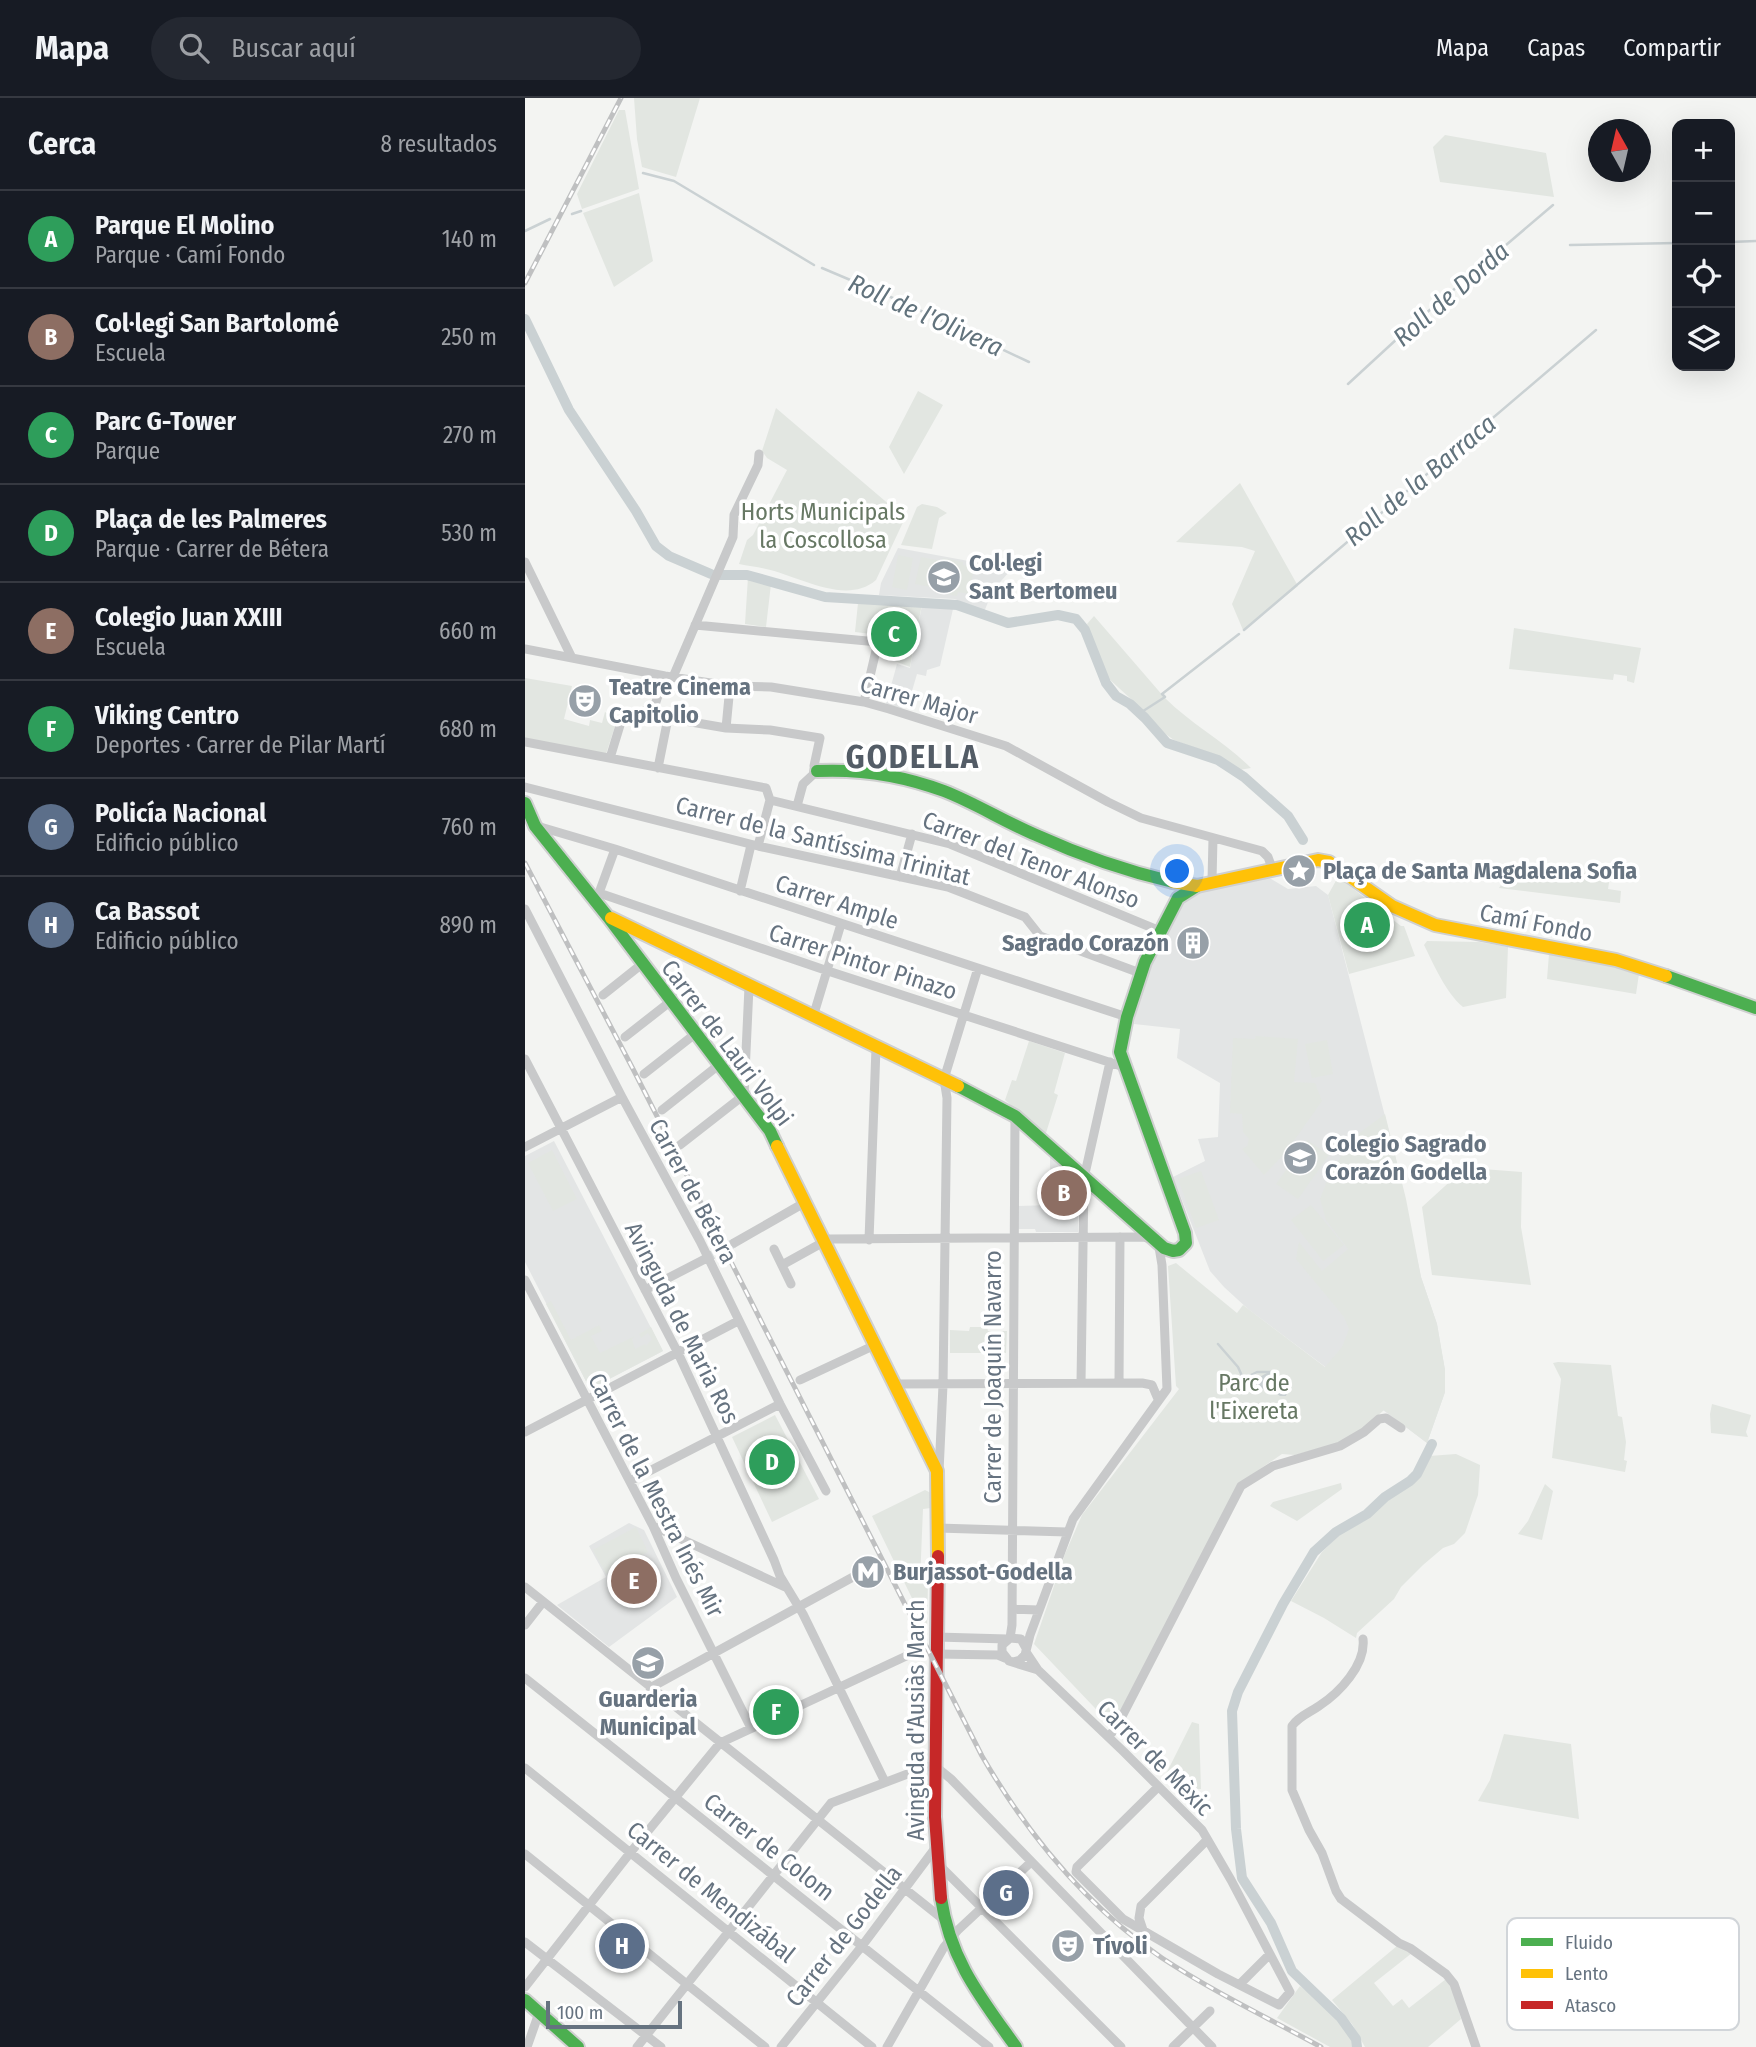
<!DOCTYPE html>
<html lang="es">
<head>
<meta charset="utf-8">
<style>
	body { margin:0; font-family:"Fira Sans Condensed",sans-serif; background:#242831; color:#f1f3f6 }
	.controls { position:absolute; right:21px; top:21px; display:grid; overflow:hidden; border-radius:14px; box-shadow:0 7px 28px #0002 }
	.controls button { width:63px; height:63px; display:grid; place-items:center; padding:0; border:0; border-bottom:2px solid #363941; background:#171b24; color:#f1f3f6; font:35px sans-serif }
	.compass { position:absolute; left:1063px; top:21px; width:63px; height:63px; border-radius:50%; background:#171b24; box-shadow:0 7px 28px #0002; rotate:352deg }
	.scale { position:absolute; left:21px; bottom:18px; width:136px; box-sizing:border-box; padding-left:7px; border:4px solid #667380; border-top:0; font-size:19px; line-height:24px; white-space:nowrap; color:#667380; -webkit-text-stroke:5px #fff; paint-order:stroke }
	.you { position:absolute; left:653px; top:774px; width:24px; height:24px; margin:-18px; border:5px solid #fff; border-radius:50%; background:#1a73e8; box-shadow:0 0 0 10px #1a73e833 }
	.badge { display:grid; place-items:center; width:46px; height:46px; border-radius:50%; background:#97a0a8; color:#fff; font-size:23px; font-weight:700 }
	.pin { position:absolute; translate:-50% -50%; border:4px solid #fff; box-shadow:0 2px 7px #0006 }
	.list { margin:0; padding:0; list-style:none }
	h2 { display:flex; justify-content:space-between; align-items:center; height:91px; margin:0; padding:0 28px; font-size:30px }
	h2 small { font-size:23px; font-weight:400; color:#9ea1a6 }
	.list li { display:grid; grid-template-columns:46px 1fr auto; gap:21px; align-items:center; box-sizing:border-box; height:98px; padding:0 28px; border-top:2px solid #363941 }
	.list b { display:block; font-size:26px; white-space:nowrap }
	.list p { margin:0; font-size:23px; white-space:nowrap; color:#9ea1a6 }
	.list em { font-size:23px; font-style:normal; color:#9ea1a6 }
	.icon { flex:none; width:38px; height:38px; fill:none; stroke:currentColor; stroke-width:2; stroke-linecap:round; stroke-linejoin:round }
	.map { position:relative; flex:none; width:1231px; height:1949px; overflow:hidden }
	header { display:flex; align-items:center; gap:42px; box-sizing:border-box; height:98px; padding:0 35px; background:#171b24; border-bottom:2px solid #363941 }
	header strong { font-size:33px }
	nav { display:flex; gap:38px; margin-inline-start:auto; font-size:24px }
	.search { width:490px; height:63px; background:#242831; display:flex; align-items:center; gap:18px; box-sizing:border-box; padding:0 24px; border-radius:38px; color:#9ea1a6; font-size:26px }
	main { display:flex }
	aside { flex:1; background:#171b24 }
	.map>svg:first-child { display:block }
</style>
</head>
<body>
<header>
<strong>Mapa</strong>
<div class="search"><svg class="icon" aria-label="search" viewBox="0 0 24 24"><circle cx="10" cy="10" r="6"/><path d="M15 15l6 6"/></svg>Buscar aquí</div>
<nav><a>Mapa</a><a>Capas</a><a>Compartir</a></nav>
</header>
<main>
<aside>
<h2>Cerca<small>8 resultados</small></h2>
<ul class="list">
<li><span class="badge" style="background:#2e9e5b">A</span><div><b>Parque El Molino</b><p>Parque · Camí Fondo</p></div><em>140 m</em></li>
<li><span class="badge" style="background:#8d6e63">B</span><div><b>Col·legi San Bartolomé</b><p>Escuela</p></div><em>250 m</em></li>
<li><span class="badge" style="background:#2e9e5b">C</span><div><b>Parc G-Tower</b><p>Parque</p></div><em>270 m</em></li>
<li><span class="badge" style="background:#2e9e5b">D</span><div><b>Plaça de les Palmeres</b><p>Parque · Carrer de Bétera</p></div><em>530 m</em></li>
<li><span class="badge" style="background:#8d6e63">E</span><div><b>Colegio Juan XXIII</b><p>Escuela</p></div><em>660 m</em></li>
<li><span class="badge" style="background:#2e9e5b">F</span><div><b>Viking Centro</b><p>Deportes · Carrer de Pilar Martí</p></div><em>680 m</em></li>
<li><span class="badge" style="background:#5c6f8a">G</span><div><b>Policía Nacional</b><p>Edificio público</p></div><em>760 m</em></li>
<li><span class="badge" style="background:#5c6f8a">H</span><div><b>Ca Bassot</b><p>Edificio público</p></div><em>890 m</em></li>
</ul>
</aside>
<div class="map">
<svg width="1231" height="1949" viewBox="0 0 1231 1949">
	<rect width="100%" height="100%" fill="#f3f4f2"/>
	<path fill="#e3e5e5" d="M373 450 460 466 461 464 485 473 468 492 459 514 430 501 354 497 356 485Z
		M397 507 428 511 415 568 402 572 401 578 392 576 387 593H382L377 611 361 606 372 566 385 570Z
		M741 778 763 791 791 788 803 797 870 1057 896 1179 912 1226 916 1250 920 1272V1294L902 1345 723 1211 699 1189 685 1173 648 1079 680 1063 673 1041 693 1039 695 985 652 960 655 931 609 926 614 897 622 870 659 802 676 792Z
		M29 1043 138 1253 65 1291 0 1164V1058Z
		M525 1058 553 1082V1134H511L510 1131H493V1108L525 1107Z
		M104 1425 119 1432 152 1499 84 1549 32 1507 81 1479 64 1448Z"/>
	<path fill="#e2e6e1" d="M109 0H175L151 79 117 69 112 41Z
		M94 12H100L114 91 57 111 52 96Z
		M920 37 1021 55 1029 99 915 84 908 49Z
		M114 95 128 163 89 189 58 115Z
		M393 293 418 307 379 376 364 349Z
		M251 310 380 420 351 482C321 508 274 478 241 471 233 469 223 468 214 466L222 442 228 437 262 372 242 360 237 353Z
		M715 385 773 488 718 532 707 506 730 453 717 449 651 444Z
		M397 406 412 409 422 415 414 420 407 451 376 447 392 409Z
		M373 457 388 460 382 492 367 489Z
		M396 459 417 463 418 460 438 464V467L449 469 444 496 433 494 432 498 411 494V490L390 486Z
		M223 479 246 486 241 529 220 526Z
		M333 505 397 506 385 569 357 558 362 538 330 534Z
		M569 518 639 599 618 612 583 580 562 526Z
		M989 530 1116 550 1109 585 1102 583V578L1089 576 1088 582 984 571Z
		M0 580 47 588 39 621 64 628 65 622 77 625 80 614 92 622 81 656 0 640Z
		M640 600C666 626 700 644 726 670L714 672 693 659 649 642 639 635 619 613Z
		M983 766 1085 778 1083 791 1096 793 1095 805 974 790 980 781Z
		M813 779 876 828H879L890 858 824 876 803 797Z
		M902 843 954 844 983 849 981 900 938 909C921 895 909 867 899 847Z
		M1024 856 1075 865 1114 876 1111 896 1022 881Z
		M731 938 773 941 769 984 790 985 797 1003 761 1054 739 1077 717 1051 722 1048 724 1041 718 1034 717 1016 705 1015 708 940 730 941Z
		M802 942 808 976 787 980 780 946Z
		M504 943 540 955 529 995 533 997 520 1038 480 1002 487 982 491 983Z
		M860 1016 881 1101 896 1179 912 1226 920 1272V1294L902 1345 859 1312 837 1332 814 1345 770 1357 757 1356 716 1384 588 1629 509 1546 540 1456 557 1417 654 1291 651 1288 643 1168 651 1165 712 1215 718 1207 800 1269 817 1249 824 1231 819 1219 771 1161 774 1144 797 1173 823 1151 801 1122 795 1101 802 1083 825 1042Z
		M782 1042 804 1057 773 1101 751 1086Z
		M27 1052 52 1101 28 1113 3 1065Z
		M944 1070 997 1074 996 1129 1006 1187 907 1177 897 1109 931 1078Z
		M676 1073 694 1122 671 1130 653 1081Z
		M786 1107 819 1147 798 1163 766 1122Z
		M26 1203 46 1242 74 1227 77 1233 66 1238 75 1255 110 1238 107 1241 110 1251 120 1246 121 1248 127 1241 123 1235 116 1240 114 1236 126 1229 138 1253 65 1291 21 1206Z
		M445 1229H462L463 1233H482L481 1255H425V1232L444 1233Z
		M1033 1264 1086 1267 1093 1318 1097 1319 1101 1344 1099 1362 1102 1363 1100 1374 1027 1360 1036 1281 1028 1265Z
		M1187 1306 1226 1317 1221 1334 1223 1339 1186 1335 1185 1316Z
		M250 1317 294 1401 247 1424 207 1339Z
		M931 1356 955 1367 953 1397 940 1435 929 1446 918 1450 898 1467 876 1489 869 1501 832 1535 831 1540 799 1520 766 1503 797 1454 815 1436 839 1423 862 1403 893 1381 904 1358Z
		M816 1385 817 1391 772 1423 745 1408 748 1404Z
		M1020 1386 1028 1393 1017 1442 993 1436 1003 1423Z
		M400 1392 406 1395V1410L398 1411 395 1483 403 1484 402 1531 347 1418Z
		M111 1429 123 1454 81 1476 68 1452Z
		M667 1624 674 1626 676 1691H668L670 1713 639 1680Z
		M979 1636 1046 1646 1054 1721 953 1703 965 1682Z
		M872 1848 887 1855 849 1885 868 1908 877 1901 884 1910 921 1881 930 1898 936 1921 903 1949H840L827 1926 807 1902Z
		M775 1888C795 1904 822 1922 829 1949H805L752 1920Z"/>
	<path fill="#cad1d3" d="M747 1272 762 1284 766 1280 761 1298H755C748 1292 738 1294 733 1287V1280Z"/>
	<g fill="none" stroke-linecap="round" stroke-linejoin="round">
		<path stroke="#cad1d3" stroke-width="2.5" d="M118 75 149 83 289 167
			M47 116 56 113
			M0 133 25 121
			M1205 144 1231 143
			M1045 147 1152 145
			M297 170 375 203 504 264
			M823 286 886 228 1028 107
			M719 532 1071 232
			M615 615 640 599 637 596 714 536
			M693 1246 713 1269 717 1278
			M724 1278 732 1274H745"/>
		<path stroke="#cad1d3" stroke-width="10" d="M0 221 44 312 111 413 131 448 144 458 186 476
			M194 477H222L300 499 432 507 483 525 533 517 551 521 560 532 581 585 591 598 605 606 620 620 642 645 693 662 719 679 763 718 778 742
			M832 1949 831 1941 816 1920 767 1873 746 1825 717 1780 711 1731 707 1613 713 1594 758 1506 789 1454 811 1434 842 1416 860 1399 885 1383 892 1376 907 1346"/>
		<path stroke="#d0d4d6" stroke-width="9" stroke-dasharray="9 4.5" stroke-linecap="butt" d="M180 1161 209 1145"/>
		<g stroke="#cfd0d0" stroke-width="16">
			<path id="fast" d="M292 673C334 671 379 678 419 693 450 705 480 724 511 737 555 757 601 773 648 784
				M0 705 10 728 83 819 245 1033 252 1048
				M1141 878 1231 910
				M433 988 490 1018 639 1150 648 1153 654 1152 661 1145 660 1135 595 954 602 919 620 864 653 800 672 788
				M416 1800C425 1862 456 1900 491 1949
				M0 1902 53 1949"/>
		</g>
		<g stroke="#cfd0d0" stroke-width="16">
			<path id="slow" d="M648 784 672 788 793 762 804 764 867 808 910 827 1091 862 1141 878
				M86 820 433 988
				M252 1048 412 1373 413 1458"/>
		</g>
		<g stroke="#cfd0d0" stroke-width="16">
			<path id="jam" d="M413 1458 410 1719 416 1800"/>
		</g>
		<path stroke="#c8c9ca" stroke-width="9" d="M0 464 47 560
			M170 527 353 544 339 604
			M0 551 140 578 205 588 246 589 339 604 364 611 481 648 583 704 616 720 737 753 743 759 747 770
			M148 579 208 439 209 417 233 367 234 356
			M119 613 143 620 201 630 245 632 295 640 289 668 292 673 278 686 272 708
			M127 615 140 578
			M201 630 205 588
			M0 644 241 690 245 702 425 746 635 833
			M85 660 96 624
			M133 670 143 620
			M0 689 233 748 423 789 500 819 515 838 615 875
			M12 728 90 751 602 919
			M233 748 245 702
			M375 779 387 736
			M687 783 688 740
			M215 793 226 747
			M74 795 90 751
			M65 797 74 795 303 873 596 968 599 971
			M0 811 97 999 175 1143 255 1306 301 1393
			M78 897 117 866
			M288 919 316 826
			M100 939 146 903
			M0 961 153 1255 249 1462 255 1478 278 1516 360 1684
			M119 976 170 936
			M137 1012 195 966
			M155 1047 219 997 224 889
			M0 1049 97 999
			M344 1142 351 950
			M209 1145 279 1105
			M249 1151 266 1186
			M257 1167 304 1141 618 1139 633 1143 637 1167 642 1291 548 1421 505 1537 500 1557 495 1562 488 1564
			M0 1182 128 1428 151 1480 226 1630
			M120 1192 180 1161
			M275 1282 350 1247
			M556 1285 559 1080 585 964
			M594 1285 595 1139
			M369 1286 617 1285 627 1287 633 1301
			M0 1334 213 1223
			M414 1374 418 1287 422 1000 419 981 453 870
			M105 1383 255 1306
			M128 1428 260 1489
			M413 1430 542 1434
			M0 1489 419 1822
			M487 1511 514 1512
			M0 1527 18 1504
			M412 1539 482 1541
			M485 1540 487 1527 490 1018
			M838 1541C841 1567 814 1595 794 1608 784 1615 774 1618 767 1628V1692L784 1732 797 1755 811 1793 816 1801 874 1845 885 1850 921 1876 929 1886 951 1949
			M501 1550 496 1541 485 1540 477 1547V1554L484 1563 513 1572
			M501 1554 513 1572 599 1654 677 1732 706 1782 765 1894 754 1907 693 1876 598 1821 551 1774 552 1769 633 1689
			M412 1556 473 1557 480 1560
			M0 1580 464 1949
			M125 1590 328 1479
			M583 1639 591 1630 716 1388 748 1368 815 1348 839 1334 854 1321 861 1320 876 1330
			M0 1670 347 1949
			M0 1756 240 1949
			M413 1766 596 1949
			M618 1832 614 1820 616 1808 682 1742
			M0 1844 136 1949
			M715 1886 745 1856
			M0 1889 105 1755 195 1645 392 1553
			M2 1949 14 1915
			M112 1949 306 1705 401 1669 410 1668 426 1681 687 1949
			M256 1949 337 1848 411 1749
			M362 1949 419 1849 433 1832 505 1765
			M648 1949 685 1913"/>
		<use href="#fast" stroke="#4caf50" stroke-width="12"/>
		<use href="#slow" stroke="#ffc107" stroke-width="12"/>
		<use href="#jam" stroke="#c62828" stroke-width="12"/>
		<g stroke="#bfc0c1" stroke-width="5">
			<path id="rail" d="M0 185 96 0
				M0 765 108 971 457 1658C503 1737 561 1808 637 1860 687 1893 743 1920 796 1949"/>
		</g>
		<use href="#rail" stroke="#fff" stroke-width="2.5" stroke-dasharray="8" stroke-linecap="butt"/>
	</g>
	<defs>
		<g id="school-disc" transform="scale(1.75)"><circle r="9.5" fill="#97a0a8" stroke="#fff"/><path d="M0-5L7-2L0 1L-7-2ZM-4 1L0 2.5L4 1V4Q0 6-4 4Z" fill="#fff"/></g>
		<g id="theatre-disc" transform="scale(1.75)"><circle r="9.5" fill="#97a0a8" stroke="#fff"/><path d="M-5-5.5Q0-4 5-5.5V0Q5 5 0 6Q-5 5-5 0ZM-3.3-2.5H-1v1.5H-3.3ZM1-2.5H3.3v1.5H1ZM-2.8 1Q0 5.5 2.8 1Z" fill="#fff"/></g>
		<g id="sight-disc" transform="scale(1.75)"><circle r="9.5" fill="#97a0a8" stroke="#fff"/><path d="M0-6L1.8-2.2L6-1.7L2.9 1.2L3.7 5.4L0 3.3L-3.7 5.4L-2.9 1.2L-6-1.7L-1.8-2.2Z" fill="#fff"/></g>
		<g id="building-disc" transform="scale(1.75)"><circle r="9.5" fill="#97a0a8" stroke="#fff"/><path d="M-4-6H4V6H1V3H-1V6H-4ZM-2.5-4.3h1.7v1.8h-1.7ZM.8-4.3h1.7v1.8H.8ZM-2.5-1h1.7V.8h-1.7ZM.8-1h1.7V.8H.8Z" fill="#fff"/></g>
		<g id="metro-disc" transform="scale(1.75)"><circle r="9.5" fill="#97a0a8" stroke="#fff"/><path d="M-5.5 5V-5H-3L0 0L3-5H5.5V5H3V-.5L0 4L-3-.5V5Z" fill="#fff"/></g>
	</defs>
	<g fill-rule="evenodd">
		<use href="#school-disc" x="419" y="479"/>
		<use href="#theatre-disc" x="60" y="603"/>
		<use href="#sight-disc" x="774" y="773"/>
		<use href="#building-disc" x="668" y="845"/>
		<use href="#school-disc" x="775" y="1060"/>
		<use href="#metro-disc" x="343" y="1474"/>
		<use href="#school-disc" x="123" y="1565"/>
		<use href="#theatre-disc" x="543" y="1848"/>
	</g>
	<g text-anchor="middle" stroke-width="7" stroke-linejoin="round" paint-order="stroke">
		<g font-size="24" fill="#677864" stroke="#fff">
			<text x="298" y="422">Horts Municipals<tspan x="298" dy="28">la Coscollosa</tspan></text>
			<text x="729" y="1293">Parc de<tspan x="729" dy="28">l'Eixereta</tspan></text>
		</g>
		<g font-size="24" font-weight="bold" fill="#667380" stroke="#fff" text-anchor="start">
			<text x="444" y="473">Col·legi<tspan x="444" dy="28">Sant Bertomeu</tspan></text>
			<text x="84" y="597">Teatre Cinema<tspan x="84" dy="28">Capitolio</tspan></text>
			<text x="798" y="781">Plaça de Santa Magdalena Sofia</text>
			<text x="644" y="853" text-anchor="end">Sagrado Corazón</text>
			<text x="800" y="1054">Colegio Sagrado<tspan x="800" dy="28">Corazón Godella</tspan></text>
			<text x="368" y="1482">Burjassot-Godella</text>
			<text x="123" y="1609" text-anchor="middle">Guarderia<tspan x="123" dy="28">Municipal</tspan></text>
			<text x="568" y="1856">Tívoli</text>
		</g>
		<g font-size="24" fill="#667380" stroke="#fff">
			<text transform="translate(394 602) rotate(16)" y="8">Carrer Major</text>
			<text transform="translate(298 743) rotate(14)" y="8">Carrer de la Santíssima Trinitat</text>
			<text transform="translate(506 762) rotate(21)" y="8">Carrer del Tenor Alonso</text>
			<text transform="translate(312 804) rotate(18)" y="8">Carrer Ample</text>
			<text transform="translate(1011 825) rotate(11)" y="8">Camí Fondo</text>
			<text transform="translate(338 864) rotate(18)" y="8">Carrer Pintor Pinazo</text>
			<text transform="translate(202 945) rotate(53)" y="8">Carrer de Lauri Volpi</text>
			<text transform="translate(168 1093) rotate(62)" y="8">Carrer de Bétera</text>
			<text transform="translate(157 1225) rotate(63)" y="8">Avinguda de Maria Ros</text>
			<text transform="translate(468 1279) rotate(-90)" y="8">Carrer de Joaquín Navarro</text>
			<text transform="translate(131 1397) rotate(63)" y="8">Carrer de la Mestra Inés Mir</text>
			<text transform="translate(391 1622) rotate(-90)" y="8">Avinguda d'Ausiàs March</text>
			<text transform="translate(630 1660) rotate(45)" y="8">Carrer de Mèxic</text>
			<text transform="translate(244 1749) rotate(38)" y="8">Carrer de Colom</text>
			<text transform="translate(186 1794) rotate(39)" y="8">Carrer de Mendizábal</text>
			<text transform="translate(319 1838) rotate(-52)" y="8">Carrer de Godella</text>
		</g>
		<g font-size="26" font-style="italic" fill="#62737d" stroke="#fff">
			<text transform="translate(926 196) rotate(-41)" y="9">Roll de Dorda</text>
			<text transform="translate(401 217) rotate(24)" y="9">Roll de l'Olivera</text>
			<text transform="translate(895 382) rotate(-40)" y="9">Roll de la Barraca</text>
		</g>
		<g font-size="32" font-weight="bold" letter-spacing="2" fill="#535c66" stroke="#fff">
			<text x="388" y="670">GODELLA</text>
		</g>
	</g>
	<rect x="982" y="1820" width="232" height="112" rx="10" fill="#fff" stroke="#d1d5d9" stroke-width="2"/>
	<rect x="996" y="1840" width="32" height="8" fill="#4caf50"/>
	<rect x="996" y="1871" width="32" height="9" fill="#ffc107"/>
	<rect x="996" y="1903" width="32" height="8" fill="#c62828"/>
	<g font-size="19" fill="#667380">
		<text x="1040" y="1851">Fluido</text>
		<text x="1040" y="1882">Lento</text>
		<text x="1040" y="1914">Atasco</text>
	</g>
</svg>
<div class="controls">
<button>+</button>
<button>−</button>
<button><svg class="icon" aria-label="locate" viewBox="0 0 24 24"><circle cx="12" cy="12" r="6"/><path d="M12 2v4M12 18v4M2 12h4M18 12h4"/></svg></button>
<button><svg class="icon" aria-label="layers" viewBox="0 0 24 24"><path d="M12 4l9 5-9 5-9-5zM3 14l9 5 9-5"/></svg></button>
</div>
<svg class="compass" viewBox="-18 -18 36 36"><path d="M0-13l5 13h-10z" fill="#e53935"/><path d="M0 13l5-13h-10z" fill="#9ea1a6"/></svg>
<div class="scale">100 m</div>
<div class="you"></div>
<div class="pin badge" style="left:842px;top:827px;background:#2e9e5b">A</div>
<div class="pin badge" style="left:539px;top:1095px;background:#8d6e63">B</div>
<div class="pin badge" style="left:369px;top:536px;background:#2e9e5b">C</div>
<div class="pin badge" style="left:247px;top:1364px;background:#2e9e5b">D</div>
<div class="pin badge" style="left:109px;top:1483px;background:#8d6e63">E</div>
<div class="pin badge" style="left:251px;top:1614px;background:#2e9e5b">F</div>
<div class="pin badge" style="left:481px;top:1795px;background:#5c6f8a">G</div>
<div class="pin badge" style="left:97px;top:1848px;background:#5c6f8a">H</div>
</div>
</main>
</body>
</html>
